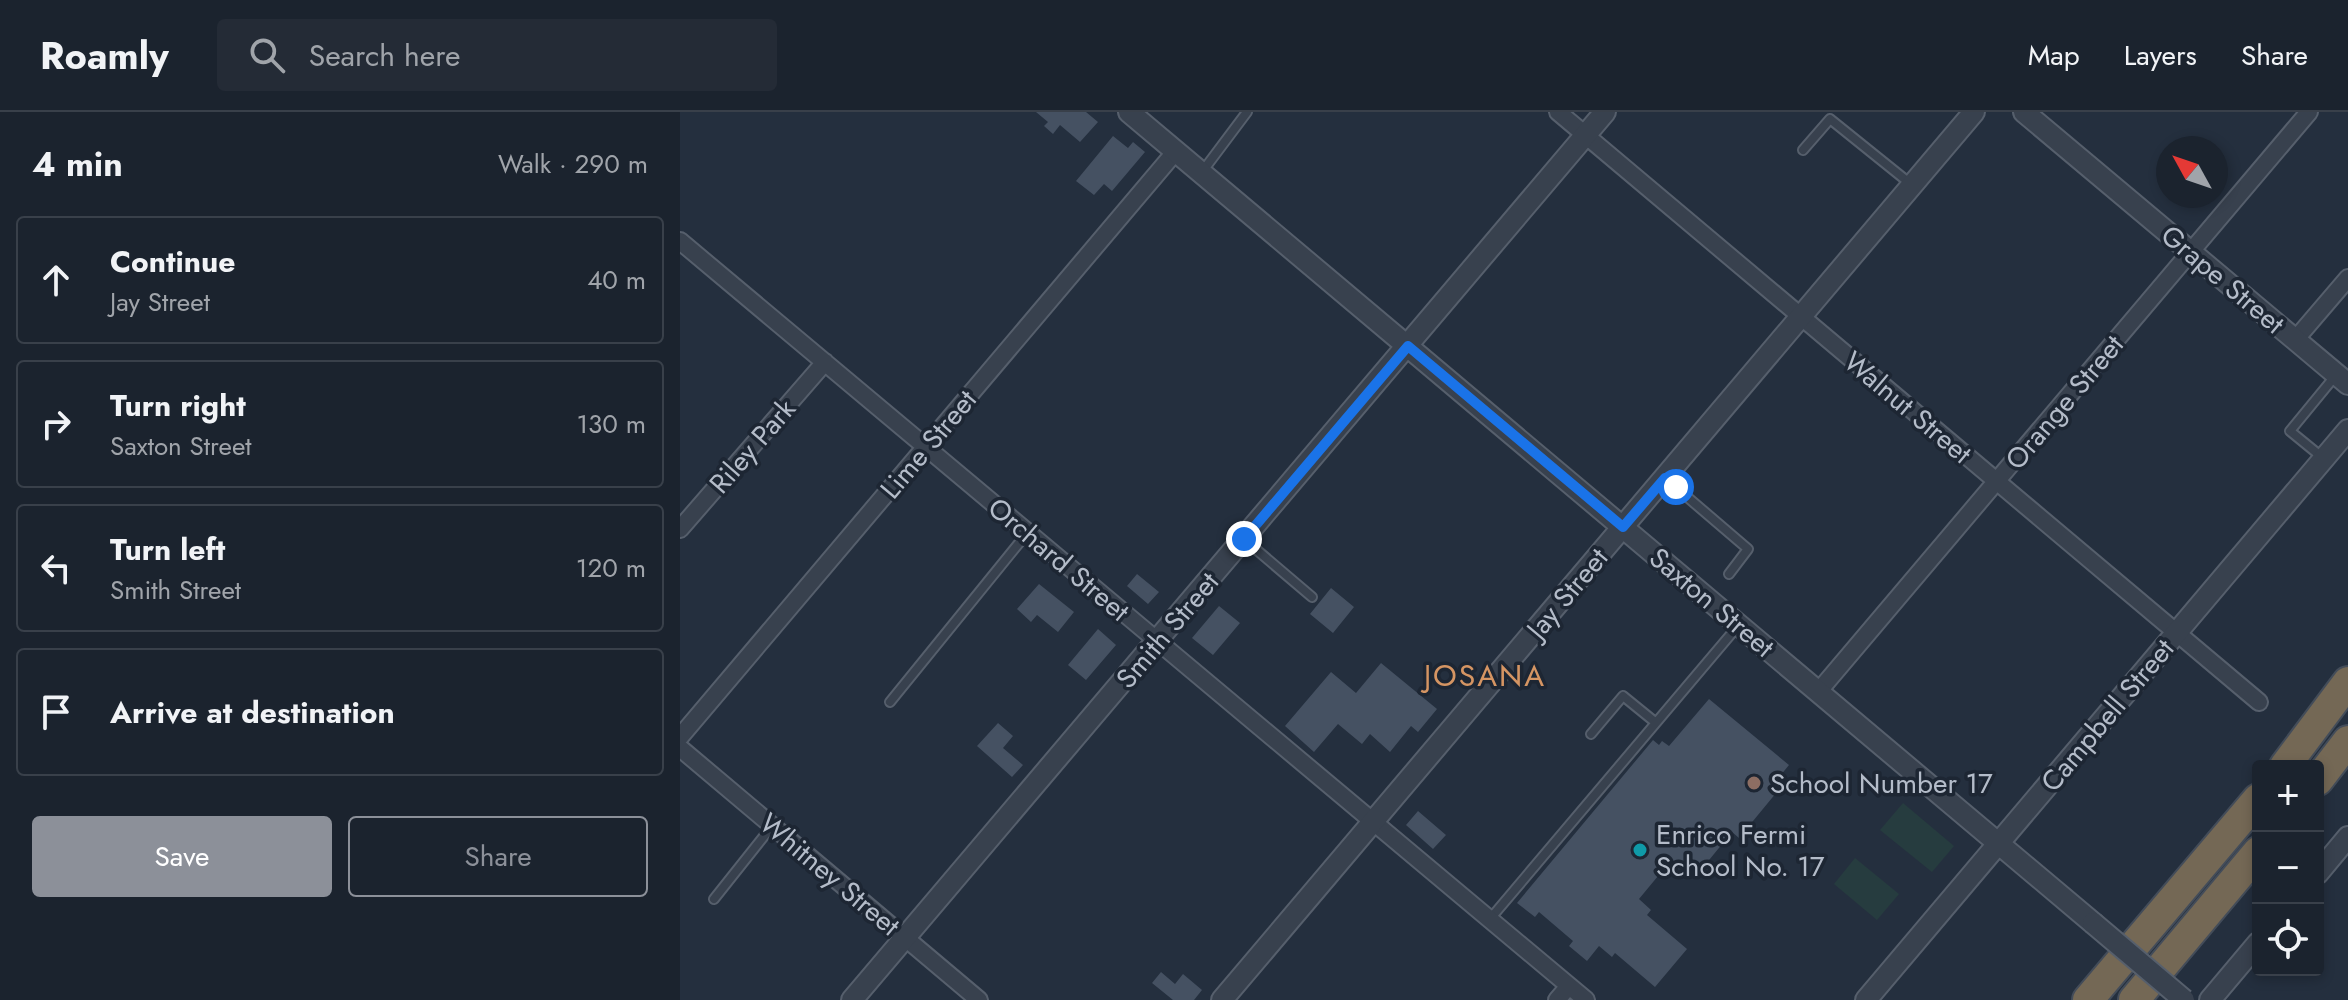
<!DOCTYPE html>
<html lang="en">
<head>
<meta charset="utf-8">
<style>
	body { margin:0; font-family:Jost,sans-serif; background:#242b36; color:#f1f3f6 }
	.controls { position:absolute; right:24px; bottom:24px; display:grid; overflow:hidden; border-radius:8px; box-shadow:0 4px 12px #0003 }
	.controls button { width:72px; height:72px; display:grid; place-items:center; padding:0; border:0; border-bottom:2px solid #39404a; background:#1b232e; color:#f1f3f6; font:40px sans-serif }
	.compass { position:absolute; left:1476px; top:24px; width:72px; height:72px; border-radius:50%; background:#1b232e; box-shadow:0 4px 12px #0003; rotate:310deg }
	.stop { position:absolute; width:24px; height:24px; margin:-18px; border:6px solid #1a73e8; border-radius:50%; background:#fff }
	.stop.end { background:#1a73e8; border-color:#fff; box-shadow:0 2px 8px #0008 }
	.list { margin:0; padding:0; list-style:none }
	h2 { display:flex; justify-content:space-between; align-items:center; height:104px; margin:0; padding:0 32px; font-size:34px }
	h2 small { font-size:26px; font-weight:400; color:#a0a4aa }
	.list li { display:grid; grid-template-columns:52px 1fr auto; gap:24px; align-items:center; box-sizing:border-box; height:128px; margin:0 16px 16px; padding:0 16px; border:2px solid #39404a; border-radius:8px }
	.list b { display:block; font-size:30px; white-space:nowrap }
	.list p { margin:0; font-size:26px; white-space:nowrap; color:#a0a4aa }
	.list em { font-size:26px; font-style:normal; color:#a0a4aa }
	.actions { display:flex; gap:16px; padding:24px 32px }
	.actions a { flex:1; padding:18px 0; border:2px solid #8c9099; border-radius:8px; text-align:center; font-size:28px; color:#8c9099 }
	.actions .main { background:#8c9099; color:#fff }
	.icon { flex:none; width:44px; height:44px; fill:none; stroke:currentColor; stroke-width:2; stroke-linecap:round; stroke-linejoin:round }
	.map { position:relative; flex:none; width:1668px; height:888px; overflow:hidden }
	header { display:flex; align-items:center; gap:48px; box-sizing:border-box; height:112px; padding:0 40px; background:#1b232e; border-bottom:2px solid #39404a }
	header strong { font-size:38px }
	nav { display:flex; gap:44px; margin-inline-start:auto; font-size:28px }
	.search { width:560px; height:72px; background:#242b36; display:flex; align-items:center; gap:20px; box-sizing:border-box; padding:0 28px; border-radius:8px; color:#a0a4aa; font-size:30px }
	main { display:flex }
	aside { flex:1; background:#1b232e }
	.map>svg:first-child { display:block }
</style>
</head>
<body>
<header>
<strong>Roamly</strong>
<div class="search"><svg class="icon" aria-label="search" viewBox="0 0 24 24"><circle cx="10" cy="10" r="6"/><path d="M15 15l6 6"/></svg>Search here</div>
<nav><a>Map</a><a>Layers</a><a>Share</a></nav>
</header>
<main>
<aside>
<h2>4 min<small>Walk · 290 m</small></h2>
<ul class="list">
<li><svg class="icon" aria-label="ahead" viewBox="0 0 24 24"><path d="M12 20V5M6 11l6-6 6 6"/></svg><div><b>Continue</b><p>Jay Street</p></div><em>40 m</em></li>
<li><svg class="icon" aria-label="right" viewBox="0 0 24 24"><path d="M7 20v-9h11M14 6l5 5-5 5"/></svg><div><b>Turn right</b><p>Saxton Street</p></div><em>130 m</em></li>
<li><svg class="icon" aria-label="left" viewBox="0 0 24 24"><path d="M17 20v-9H6M10 6l-5 5 5 5"/></svg><div><b>Turn left</b><p>Smith Street</p></div><em>120 m</em></li>
<li><svg class="icon" aria-label="arrive" viewBox="0 0 24 24"><path d="M6 21V4h12l-3 4 3 4H6"/></svg><div><b>Arrive at destination</b></div></li>
</ul>
<div class="actions"><a class="main">Save</a><a>Share</a></div>
</aside>
<div class="map">
<svg width="1668" height="888" viewBox="0 0 1668 888">
	<rect width="100%" height="100%" fill="#242f3e"/>
	<path fill="#263c3f" d="M1223 691 1274 734 1252 760 1200 718Z
		M1175 746 1219 782 1197 808 1154 772Z"/>
	<path fill="#455162" d="M356 0H406L418 10 400 30 380 13 373 22 364 14 368 10Z
		M433 24 448 36 453 30 465 40 432 79 424 72 414 83 396 69Z
		M457 462 479 480 468 492 447 474Z
		M359 472 394 500 378 520 357 503 351 510 337 497Z
		M651 476 674 495 653 521 630 502Z
		M539 494 560 511 533 543 512 526Z
		M418 517 436 533 406 568 388 553Z
		M701 551 757 597 738 620 731 614 710 640 690 622 682 632 658 612 634 640 605 614 651 560 676 581Z
		M1029 587 1109 653 1100 664 1106 669 1059 726 1052 720 1016 764 1006 756 983 758 959 787 971 798 967 803 1007 837 975 875 935 841 932 845 919 834 907 849 889 834 893 829 859 800 855 805 837 791 973 628 979 633 982 629 989 634Z
		M318 611 333 624 323 636 343 653 332 665 297 634Z
		M738 699 766 723 753 737 726 713Z
		M481 860 495 872 503 862 522 878 514 888H493L472 871Z"/>
	<g fill="none" stroke-linecap="round" stroke-linejoin="round">
		<g stroke="#565f6c" stroke-width="12">
			<path id="service" d="M1123 38 1150 7 1232 73
				M522 60 567 0
				M1643 346 1610 319 1656 263
				M985 366 1068 437 1049 462
				M565 428 632 485
				M210 590 348 420
				M911 622 943 584 975 610
				M34 787 92 714
				M810 807 1057 515"/>
		</g>
		<g stroke="#565f6c" stroke-width="20">
			<path id="minor" d="M878 0 1579 590
				M0 129 906 888
				M1615 228 1668 166
				M0 417 145 250
				M1138 580 1629 0
				M0 625 496 39
				M0 636 299 888
				M877 888 889 874"/>
		</g>
		<g stroke="#565f6c" stroke-width="24">
			<path id="tertiary" d="M449 0 1413 811
				M1344 0 1668 272
				M1638 761 1668 725
				M172 888 925 0
				M542 888 1294 0
				M1186 888 1668 318
				M1530 888 1578 831"/>
		</g>
		<g stroke="#434c59" stroke-width="34">
			<path id="motorway" d="M1605 654 1668 570
				M1638 668 1668 629
				M1408 888 1578 687
				M1454 888 1578 740"/>
		</g>
		<use href="#service" stroke="#38414e" stroke-width="8"/>
		<use href="#minor" stroke="#38414e" stroke-width="16"/>
		<use href="#tertiary" stroke="#38414e" stroke-width="20"/>
		<use href="#motorway" stroke="#746855" stroke-width="30"/>
		<g stroke="#565f6c" stroke-width="24" stroke-linecap="butt">
			<path id="tertiary-bridge" d="M1413 811 1504 888"/>
		</g>
		<use href="#tertiary-bridge" stroke="#38414e" stroke-width="20"/>
	</g>
	<g fill="none" stroke-linecap="round" stroke-linejoin="round">
		<path stroke="#1a73e8" stroke-width="10" d="M564 427 728 234 943 415 985 366 996 375"/>
	</g>
	<circle fill="#8d6e63" stroke="#1d2633" stroke-width="3" cx="1074" cy="671" r="8"/>
	<circle fill="#0f9aa8" stroke="#1d2633" stroke-width="3" cx="960" cy="738" r="8"/>
	<g text-anchor="middle" stroke-width="7" stroke-linejoin="round" paint-order="stroke">
		<g font-size="28" fill="#b4bcc9" stroke="#1d2633">
			<text transform="translate(1543 167) rotate(40)" y="10">Grape Street</text>
			<text transform="translate(1384 290) rotate(-50)" y="10">Orange Street</text>
			<text transform="translate(1228 295) rotate(40)" y="10">Walnut Street</text>
			<text transform="translate(248 332) rotate(-50)" y="10">Lime Street</text>
			<text transform="translate(72 334) rotate(-49)" y="10">Riley Park</text>
			<text transform="translate(379 447) rotate(40)" y="10">Orchard Street</text>
			<text transform="translate(887 481) rotate(-50)" y="10">Jay Street</text>
			<text transform="translate(1032 490) rotate(40)" y="10">Saxton Street</text>
			<text transform="translate(487 518) rotate(-50)" y="10">Smith Street</text>
			<text transform="translate(1427 603) rotate(-50)" y="10">Campbell Street</text>
			<text transform="translate(150 762) rotate(40)" y="10">Whitney Street</text>
		</g>
		<g font-size="28" fill="#b4bcc9" stroke="#1d2633" text-anchor="start">
			<text x="1090" y="681">School Number 17</text>
			<text x="976" y="732">Enrico Fermi<tspan x="976" dy="32">School No. 17</tspan></text>
		</g>
		<g font-size="30" letter-spacing="2" fill="#d59563" stroke="#1d2633">
			<text x="805" y="574">JOSANA</text>
		</g>
	</g>
</svg>
<div class="controls">
<button>+</button>
<button>−</button>
<button><svg class="icon" aria-label="locate" viewBox="0 0 24 24"><circle cx="12" cy="12" r="6"/><path d="M12 2v4M12 18v4M2 12h4M18 12h4"/></svg></button>
</div>
<svg class="compass" viewBox="-18 -18 36 36"><path d="M0-13l5 13h-10z" fill="#e53935"/><path d="M0 13l5-13h-10z" fill="#a0a4aa"/></svg>
<div class="stop" style="left:996px;top:375px"></div>
<div class="stop end" style="left:564px;top:427px"></div>
</div>
</main>
</body>
</html>
